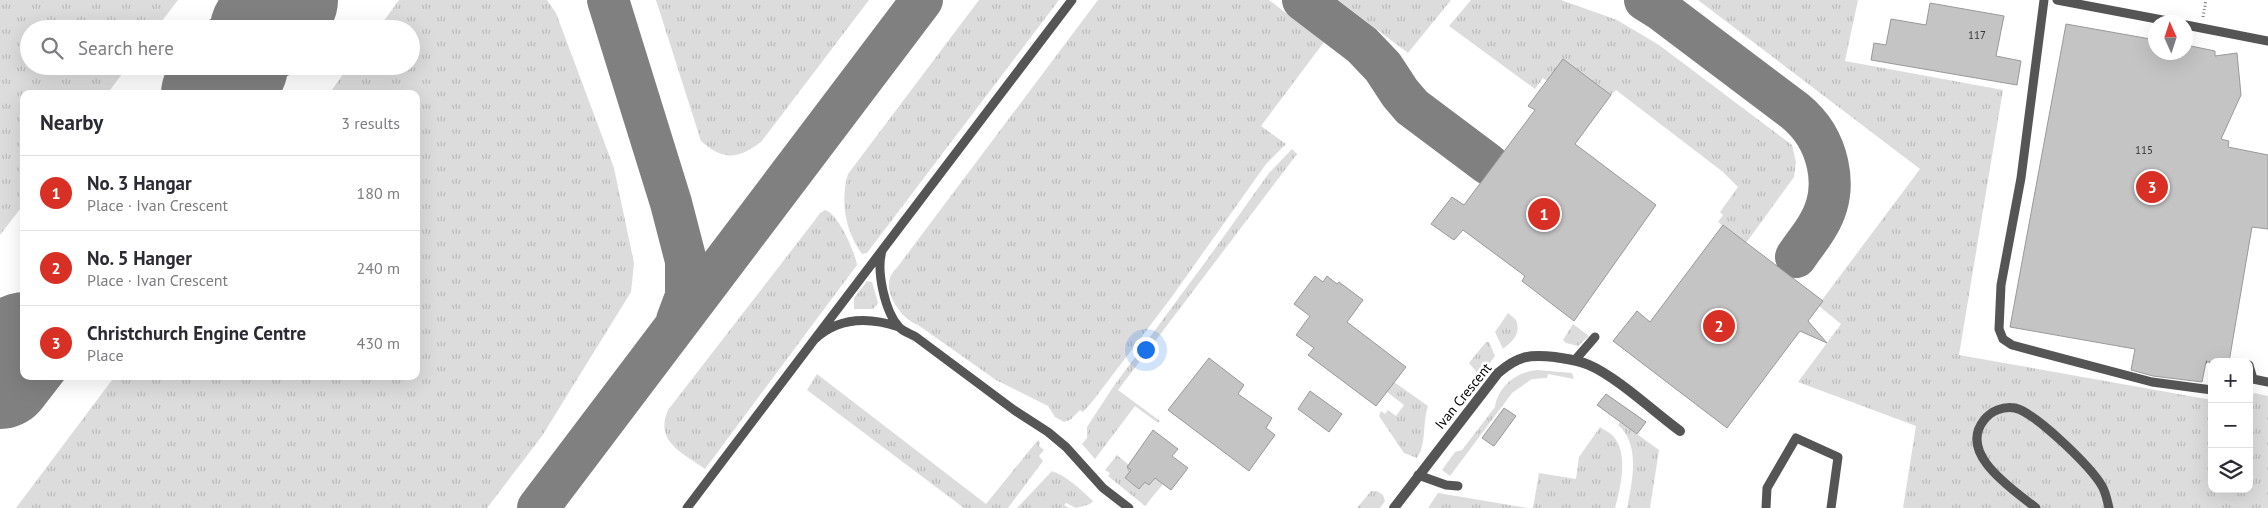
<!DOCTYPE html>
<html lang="en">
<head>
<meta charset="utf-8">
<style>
	body { margin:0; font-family:"PT Sans",sans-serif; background:#f7f7f7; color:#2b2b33 }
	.controls { position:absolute; right:15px; bottom:15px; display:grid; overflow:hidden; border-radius:10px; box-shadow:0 5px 20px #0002 }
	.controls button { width:45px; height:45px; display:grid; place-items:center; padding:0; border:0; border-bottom:1px solid #e1e1e2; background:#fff; color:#2b2b33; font:25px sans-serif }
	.compass { position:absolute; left:2148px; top:15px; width:45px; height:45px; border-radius:50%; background:#fff; box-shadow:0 5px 20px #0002; rotate:357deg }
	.you { position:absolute; left:1145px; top:349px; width:18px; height:18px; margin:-12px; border:4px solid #fff; border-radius:50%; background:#1a73e8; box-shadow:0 0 0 8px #1a73e833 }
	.badge { display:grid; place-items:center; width:32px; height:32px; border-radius:50%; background:#d93025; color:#fff; font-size:16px; font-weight:700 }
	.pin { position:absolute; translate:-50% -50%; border:2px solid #fff; box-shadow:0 1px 5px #0006 }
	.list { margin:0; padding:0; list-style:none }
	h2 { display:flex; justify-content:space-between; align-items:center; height:65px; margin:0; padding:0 20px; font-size:21px }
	h2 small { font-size:16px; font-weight:400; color:#7c7c81 }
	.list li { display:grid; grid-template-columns:32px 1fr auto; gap:15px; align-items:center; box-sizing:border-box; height:75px; padding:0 20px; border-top:1px solid #e1e1e2 }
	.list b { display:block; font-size:19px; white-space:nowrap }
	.list p { margin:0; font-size:16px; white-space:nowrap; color:#7c7c81 }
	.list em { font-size:16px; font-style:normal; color:#7c7c81 }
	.icon { flex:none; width:28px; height:28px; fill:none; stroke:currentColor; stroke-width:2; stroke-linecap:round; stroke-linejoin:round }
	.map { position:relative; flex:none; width:2268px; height:508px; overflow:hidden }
	.search { position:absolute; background:#fff; box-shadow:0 5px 20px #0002; left:20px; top:20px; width:400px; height:55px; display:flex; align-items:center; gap:12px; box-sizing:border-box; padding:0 18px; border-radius:28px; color:#7c7c81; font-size:19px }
	.panel { position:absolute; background:#fff; box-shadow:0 5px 20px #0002; left:20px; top:90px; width:400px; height:290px; border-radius:10px }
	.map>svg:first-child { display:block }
</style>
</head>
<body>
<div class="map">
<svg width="2268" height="508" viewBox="0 0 2268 508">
	<defs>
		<pattern id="grass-tufts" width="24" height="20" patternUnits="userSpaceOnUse" patternTransform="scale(1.25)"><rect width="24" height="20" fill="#dcdcdc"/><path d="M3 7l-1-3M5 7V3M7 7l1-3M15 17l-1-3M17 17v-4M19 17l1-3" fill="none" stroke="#bbb"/></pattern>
	</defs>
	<rect width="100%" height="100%" fill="#fff"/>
	<path fill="url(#grass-tufts)" d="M0 0H178L156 29H29V66H128L107 94H24V204L0 235Z
		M399 0H547L556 13 614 168 634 263 631 292 542 436 487 508H16L115 376H416V94H329L349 66H411V29H378Z
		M656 0H869L761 142C738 159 724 161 701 141Z
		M979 0H1059L867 253 862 254C845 231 840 201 848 174Z
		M1098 0H1269L1324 42 1261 126 1286 144 1266 164 1171 298 1092 402 1083 412 1080 410 1070 420 1064 422 1055 417 1048 406 996 380 918 325C903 320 884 295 890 278 891 274 896 269 899 265Z
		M1338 0H1451L1408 53Z
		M1471 0H1561L1617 20 1659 45 1792 145 1796 162 1794 177 1746 243 1718 222 1723 215 1720 212 1738 187 1723 172 1616 90 1611 95 1563 60 1547 81 1543 78 1535 89 1449 26Z
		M1698 0H1858L1845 61 2003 90 1959 355 2212 400V489H2249L2250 399 2254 393 2268 396V508H1903L1916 426 1798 382 1841 324 1819 306 1822 300 1920 169Z
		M1292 149 1297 154 1118 390 1160 421 1158 423 1135 406 1095 459 1082 444 1087 438V427L1113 387 1212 253 1269 173Z
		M825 210C838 213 855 252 857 265L705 469C683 453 654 442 668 410L815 220 820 213Z
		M867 281 872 282 878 303 873 309H854V298Z
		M1508 313 1516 320C1521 334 1514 340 1503 349L1495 332Z
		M1573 324 1589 336 1578 346 1566 343 1563 340Z
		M1486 342H1489L1495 356 1480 376 1469 363Z
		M1537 370 1572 373 1574 379 1548 374 1547 378 1532 379 1512 393 1450 476 1442 470 1455 452 1462 450 1495 407C1498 387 1516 372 1537 370Z
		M817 374 986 504 1038 440 1040 442 1039 446 1044 450 1039 456 1043 461 1008 508H964L807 390Z
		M1394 382 1428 406C1422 424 1427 443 1417 458L1404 453 1379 416 1381 411 1385 414 1388 410 1396 416 1404 405 1387 392Z
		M1620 422 1659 450 1650 508H1627C1632 483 1641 444 1618 425Z
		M1600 427C1606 431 1613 434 1616 440 1628 458 1620 489 1615 508H1533L1539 473 1576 479 1579 457Z
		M1117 455 1129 465 1127 467 1131 470 1125 479 1139 489 1145 482 1149 485 1155 478 1163 484 1145 506 1108 476 1110 473 1105 470Z
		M1052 471C1068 477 1080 489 1093 501L1090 504 1076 508 1066 503 1064 505 1069 508H1017Z
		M1371 491H1377L1383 495 1385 501 1380 508H1357Z
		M1438 493 1528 508H1428Z"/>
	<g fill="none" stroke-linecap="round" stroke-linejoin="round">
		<path stroke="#808080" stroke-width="42" d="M608 0 671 203 686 261V296L677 320
			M1303 0 1362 45 1383 67 1400 93 1412 107 1488 164
			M1645 0 1661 10 1795 111C1828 138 1841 187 1818 225 1812 236 1803 246 1796 257
			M538 508 922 0"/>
		<path stroke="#808080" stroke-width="106" d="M263 29 285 0
			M214 94 235 66
			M0 376 24 345"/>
	</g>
	<path fill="#c4c4c4" stroke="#999" d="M1930 3 2004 16 1996 56 2021 61 2017 85 1871 60 1874 43 1886 45 1891 19 1926 25Z
		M2066 24 2156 40V52H2186V45L2215 51V56L2237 53 2241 95 2221 139 2229 141 2228 147 2268 155V229L2252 227 2229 362H2206L2202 382 2153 376 2131 370 2135 349 2010 327Z
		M1563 59 1611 95 1575 144 1656 205 1574 321 1522 281 1525 276 1463 230 1454 240 1431 224 1452 197 1464 205 1535 110 1528 106Z
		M1723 225 1823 301 1808 321 1827 343 1800 331 1727 428 1613 341 1637 311 1650 322Z
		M1315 276 1323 282 1327 276 1337 284 1339 282 1363 300 1347 322 1406 367 1376 406 1308 355 1314 348 1296 335 1310 316 1294 304Z
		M1209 358 1244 385 1238 394 1272 418 1266 428 1275 435 1249 471 1168 410Z
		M1310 391 1342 414 1329 432 1298 409Z
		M1606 394 1646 422 1637 434 1597 405Z
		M1504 408 1516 416 1494 446 1492 445 1482 438Z
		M1153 430 1178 449 1172 456 1188 468 1171 490 1155 478 1149 485 1145 482 1139 489 1125 478 1131 470 1127 467Z"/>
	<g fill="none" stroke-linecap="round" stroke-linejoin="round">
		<path stroke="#777" stroke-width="3" stroke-dasharray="1 2.5" stroke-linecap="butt" d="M2203 17 2206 0
			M2206 362 2212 363"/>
		<path stroke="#555" stroke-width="9" d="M2044 0 2021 178 2001 285 1999 329 2003 339 2012 345 2152 382 2212 390
			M2057 0 2173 22
			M2186 25 2268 41
			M882 251C876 271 885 312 899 327 902 331 911 334 916 337L1014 410 1048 432 1066 447 1103 488 1129 508
			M814 340 1072 0
			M1575 360 1595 337
			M2249 365 2253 379 2268 382
			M1418 475 1446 485 1458 486
			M687 508 814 340C838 317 869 317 899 327
			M1766 508 1767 488 1796 438 1838 457 1831 508
			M2036 508C2014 490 1957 454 1984 420 1991 411 2003 406 2015 408 2036 413 2091 467 2102 486 2106 493 2107 500 2109 508"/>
		<path stroke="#555" stroke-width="10" d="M1394 508 1498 373C1518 356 1529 354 1555 357 1567 359 1578 360 1589 365 1617 377 1654 412 1680 431"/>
	</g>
	<g text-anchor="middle" stroke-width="5" stroke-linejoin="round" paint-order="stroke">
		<g font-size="11" fill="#313131">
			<text x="1977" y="39">117</text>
			<text x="2144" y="154">115</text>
		</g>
		<g font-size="14" fill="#000" stroke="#fff">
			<text transform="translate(1463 396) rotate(-51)" y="5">Ivan Crescent</text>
		</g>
	</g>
</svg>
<div class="controls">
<button>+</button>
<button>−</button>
<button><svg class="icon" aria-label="layers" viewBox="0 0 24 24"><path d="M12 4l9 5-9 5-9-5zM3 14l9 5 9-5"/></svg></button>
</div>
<svg class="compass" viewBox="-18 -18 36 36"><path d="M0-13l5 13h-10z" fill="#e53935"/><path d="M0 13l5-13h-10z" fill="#7c7c81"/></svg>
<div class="you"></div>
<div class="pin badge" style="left:1544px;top:214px">1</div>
<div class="pin badge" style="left:1719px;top:326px">2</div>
<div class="pin badge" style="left:2152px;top:187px">3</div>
<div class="search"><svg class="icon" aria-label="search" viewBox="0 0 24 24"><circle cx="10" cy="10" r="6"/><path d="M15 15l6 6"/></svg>Search here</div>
<section class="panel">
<h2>Nearby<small>3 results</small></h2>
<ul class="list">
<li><span class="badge">1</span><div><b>No. 3 Hangar</b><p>Place · Ivan Crescent</p></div><em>180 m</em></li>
<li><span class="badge">2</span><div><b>No. 5 Hanger</b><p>Place · Ivan Crescent</p></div><em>240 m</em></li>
<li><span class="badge">3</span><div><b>Christchurch Engine Centre</b><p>Place</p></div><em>430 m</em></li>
</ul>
</section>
</div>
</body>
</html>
